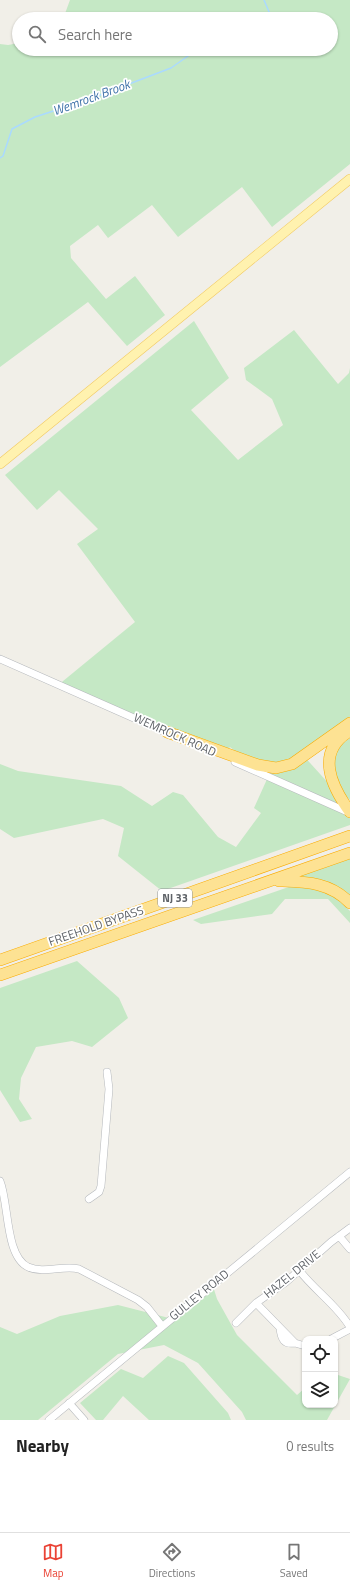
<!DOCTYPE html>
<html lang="en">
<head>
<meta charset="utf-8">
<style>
	body { margin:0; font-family:"Titillium Web",sans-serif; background:#f2f2f2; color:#222 }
	.controls { position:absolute; right:12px; bottom:12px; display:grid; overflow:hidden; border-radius:8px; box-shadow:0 1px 3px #0004 }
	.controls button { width:36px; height:36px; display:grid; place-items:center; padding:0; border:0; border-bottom:1px solid #e0e0e0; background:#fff; color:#222; font:20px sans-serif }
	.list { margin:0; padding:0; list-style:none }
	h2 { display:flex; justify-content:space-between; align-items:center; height:52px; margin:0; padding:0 16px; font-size:17px }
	h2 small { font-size:13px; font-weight:400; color:#767676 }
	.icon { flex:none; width:22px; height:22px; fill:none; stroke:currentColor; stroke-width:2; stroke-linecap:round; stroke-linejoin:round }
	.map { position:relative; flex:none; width:350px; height:1420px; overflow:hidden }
	.search { position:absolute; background:#fff; box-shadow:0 1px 3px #0004; left:12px; right:12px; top:12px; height:44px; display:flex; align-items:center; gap:10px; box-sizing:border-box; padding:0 14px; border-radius:22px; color:#767676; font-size:15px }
	.sheet { height:112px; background:#fff }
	nav { display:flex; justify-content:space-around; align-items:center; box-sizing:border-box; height:56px; border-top:1px solid #e0e0e0; background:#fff; font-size:11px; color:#767676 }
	nav a { display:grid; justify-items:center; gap:2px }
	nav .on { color:#ea4335 }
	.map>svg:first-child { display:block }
</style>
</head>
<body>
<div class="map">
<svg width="350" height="1420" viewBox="0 0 350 1420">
	<rect width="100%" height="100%" fill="#f1efe8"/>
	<path fill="#c5e8c5" d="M70 0H350V164L272 227 242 187 178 237 152 205 108 238 98 225 70 246 71 258 106 299 135 276 165 315 127 346 88 302 0 367V44L8 45 19 43V49H331V19H63Z
		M194 321 229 378 191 410 238 460 283 425 272 399 246 380 244 368 294 330 338 384 349 373 350 368V717L301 753 350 807V825L162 891 118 856 124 828 103 819 14 838 0 829V764L18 771 121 786 152 806 173 792 183 795 218 837 236 847 261 813 254 808 268 777 230 747 222 756 57 686 135 622 77 544 98 529 59 490 37 510 5 475Z
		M350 738V800L344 795 332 766 338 747Z
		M350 857V899C329 882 322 879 295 877Z
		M309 880 330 892 350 911V923L328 899H285L272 914 201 924 193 920Z
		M77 961 119 998 128 1018 92 1047 72 1041 36 1047 21 1078 19 1099 32 1119 20 1122 0 1090V988Z
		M212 1283 217 1299 237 1335 297 1395 305 1388V1405H335V1374L350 1379 327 1420H246L242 1412 198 1363 164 1345 118 1354 38 1420H0V1327L17 1334 60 1316 118 1305 169 1318Z
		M168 1356 184 1363 228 1413 231 1420H149L123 1396 103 1420H96L80 1403 121 1369 143 1378Z"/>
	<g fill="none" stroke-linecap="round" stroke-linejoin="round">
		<path stroke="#aadaff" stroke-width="1.5" d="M264 0 272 19
			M0 158 3 156 12 129 35 117 87 100 171 68 198 49"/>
		<g stroke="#b5b8bc" stroke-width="8">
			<path id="minor" d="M0 659 170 734
				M235 762 350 813
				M0 1181C9 1203 5 1256 28 1267 44 1274 63 1265 79 1269L138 1300 147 1307 162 1326
				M89 1199 99 1192 101 1186 109 1089 107 1072
				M339 1236 350 1249
				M299 1270C315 1291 337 1305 350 1327
				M256 1303 295 1343 305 1346
				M236 1323 256 1303 286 1282 331 1242 350 1228
				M280 1328C281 1339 284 1345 295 1343
				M331 1339 350 1329
				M69 1403 84 1420
				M49 1420 350 1172"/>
		</g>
		<g stroke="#f2c960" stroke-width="10">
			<path id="major" d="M0 464 350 179"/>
		</g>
		<g stroke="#f9ab00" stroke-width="12">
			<path id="highway" d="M350 731C314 752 332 787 350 812
				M167 732 258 765 276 768 292 764 350 723
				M279 881C306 882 330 882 350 903
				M0 960 350 836
				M0 975 350 853"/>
		</g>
		<use href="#minor" stroke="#fff" stroke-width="7"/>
		<use href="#major" stroke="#fff2af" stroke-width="9"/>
		<use href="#highway" stroke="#fde293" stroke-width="11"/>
	</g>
	<g text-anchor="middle" stroke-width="3.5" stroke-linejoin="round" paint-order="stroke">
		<rect fill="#fff" stroke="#8f9295" stroke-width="1" x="158" y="889" width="34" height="18" rx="3"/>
		<g font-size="11" font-weight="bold" fill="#5f6368">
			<text x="175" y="902">NJ 33</text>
		</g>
		<g font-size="12" fill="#5f6368" stroke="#fff">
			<text transform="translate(175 735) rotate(24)" y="4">WEMROCK ROAD</text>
			<text transform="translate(96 926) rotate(-19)" y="4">FREEHOLD BYPASS</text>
			<text transform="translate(292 1274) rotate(-39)" y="4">HAZEL DRIVE</text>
			<text transform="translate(199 1295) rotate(-39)" y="4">GULLEY ROAD</text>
		</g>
		<g font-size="13" font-style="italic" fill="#4174aa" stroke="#fff">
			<text transform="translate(91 97) rotate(-20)" y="5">Wemrock Brook</text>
		</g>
	</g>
</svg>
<div class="controls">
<button><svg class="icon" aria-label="locate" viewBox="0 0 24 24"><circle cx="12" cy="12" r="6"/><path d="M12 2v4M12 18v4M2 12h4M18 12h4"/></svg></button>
<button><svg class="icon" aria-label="layers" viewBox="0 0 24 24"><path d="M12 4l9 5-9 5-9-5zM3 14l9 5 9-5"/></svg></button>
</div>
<div class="search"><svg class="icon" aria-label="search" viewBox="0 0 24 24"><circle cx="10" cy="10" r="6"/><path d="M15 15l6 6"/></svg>Search here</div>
</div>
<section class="sheet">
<h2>Nearby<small>0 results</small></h2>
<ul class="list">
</ul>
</section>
<nav>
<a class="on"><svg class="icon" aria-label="map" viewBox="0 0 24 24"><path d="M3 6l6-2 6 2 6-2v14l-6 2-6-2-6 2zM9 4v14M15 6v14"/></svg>Map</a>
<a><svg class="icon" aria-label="directions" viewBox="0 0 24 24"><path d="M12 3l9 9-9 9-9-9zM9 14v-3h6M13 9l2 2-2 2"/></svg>Directions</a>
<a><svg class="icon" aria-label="saved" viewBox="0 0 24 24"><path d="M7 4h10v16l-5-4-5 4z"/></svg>Saved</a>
</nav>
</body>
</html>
